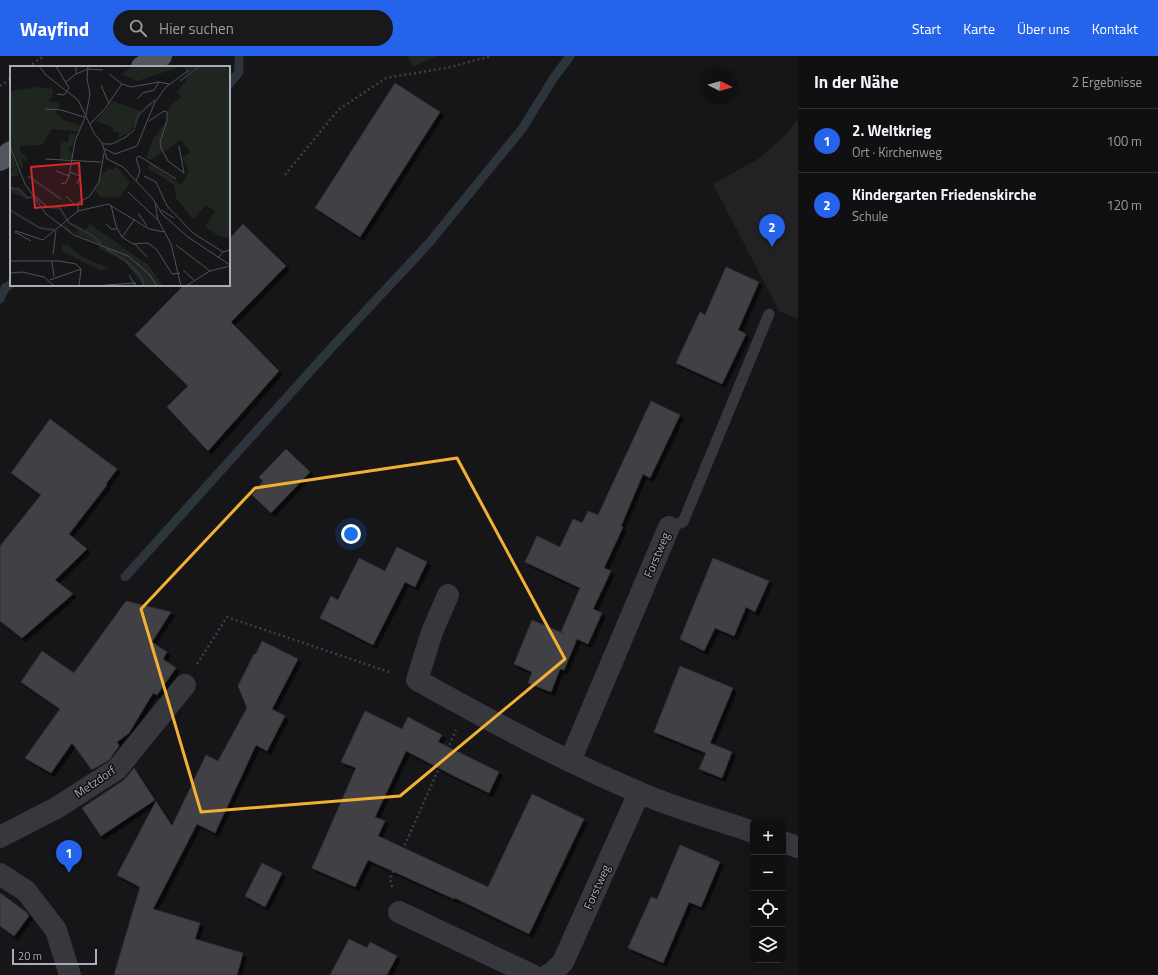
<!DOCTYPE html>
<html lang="de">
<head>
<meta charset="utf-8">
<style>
	body { margin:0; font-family:"Titillium Web",sans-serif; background:#19191b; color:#f1f3f6 }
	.controls { position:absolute; right:12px; bottom:12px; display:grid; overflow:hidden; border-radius:6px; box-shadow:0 2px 6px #0003 }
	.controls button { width:36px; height:36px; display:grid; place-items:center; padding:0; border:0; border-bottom:1px solid #303032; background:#101012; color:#f1f3f6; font:20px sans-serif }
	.compass { position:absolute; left:702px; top:12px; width:36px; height:36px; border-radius:50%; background:#101012; box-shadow:0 2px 6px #0003; rotate:95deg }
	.scale { position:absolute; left:12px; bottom:10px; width:85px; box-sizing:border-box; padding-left:4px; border:2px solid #a8adb8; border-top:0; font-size:11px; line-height:14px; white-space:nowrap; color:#a8adb8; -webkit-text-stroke:3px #111113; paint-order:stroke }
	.you { position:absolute; left:351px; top:478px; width:14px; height:14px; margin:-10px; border:3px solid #fff; border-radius:50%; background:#1a73e8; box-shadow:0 0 0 6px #1a73e833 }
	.badge { display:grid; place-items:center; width:26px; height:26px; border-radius:50%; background:#2563eb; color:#fff; font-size:13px; font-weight:700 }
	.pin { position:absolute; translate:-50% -33px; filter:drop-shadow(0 1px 2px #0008) }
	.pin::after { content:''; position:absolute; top:21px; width:14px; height:12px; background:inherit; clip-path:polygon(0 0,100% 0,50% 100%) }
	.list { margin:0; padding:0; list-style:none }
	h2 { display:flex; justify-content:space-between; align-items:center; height:52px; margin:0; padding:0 16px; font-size:17px }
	h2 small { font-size:13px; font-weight:400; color:#9c9d9f }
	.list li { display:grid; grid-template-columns:26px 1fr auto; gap:12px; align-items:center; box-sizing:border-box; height:64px; padding:0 16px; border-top:1px solid #303032 }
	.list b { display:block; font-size:15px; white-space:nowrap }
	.list p { margin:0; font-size:13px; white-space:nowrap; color:#9c9d9f }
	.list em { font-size:13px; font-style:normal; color:#9c9d9f }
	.icon { flex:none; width:22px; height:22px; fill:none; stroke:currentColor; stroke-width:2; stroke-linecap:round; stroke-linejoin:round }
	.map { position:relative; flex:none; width:798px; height:919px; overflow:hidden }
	header { display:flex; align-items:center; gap:24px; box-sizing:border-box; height:56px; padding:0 20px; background:#2563eb; color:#fff }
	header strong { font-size:19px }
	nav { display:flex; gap:22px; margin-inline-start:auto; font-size:14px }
	.search { width:280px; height:36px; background:#19191b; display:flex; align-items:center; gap:10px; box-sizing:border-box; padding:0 14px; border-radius:22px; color:#9c9d9f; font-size:15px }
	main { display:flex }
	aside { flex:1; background:#101012 }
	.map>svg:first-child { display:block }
</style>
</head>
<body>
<header>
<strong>Wayfind</strong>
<div class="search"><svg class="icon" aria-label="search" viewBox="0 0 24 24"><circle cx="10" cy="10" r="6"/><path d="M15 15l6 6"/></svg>Hier suchen</div>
<nav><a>Start</a><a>Karte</a><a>Über uns</a><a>Kontakt</a></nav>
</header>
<main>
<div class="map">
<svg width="798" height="919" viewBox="0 0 798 919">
	<defs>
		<filter id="shadow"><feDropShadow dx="3.5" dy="3.5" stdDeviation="0" flood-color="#0009"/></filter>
	</defs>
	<rect width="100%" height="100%" fill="#161618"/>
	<path fill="#222225" d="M798 63V263L779 255 713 128 758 103 786 79Z"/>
	<path fill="#1e261f" d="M408 0H438L413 11Z"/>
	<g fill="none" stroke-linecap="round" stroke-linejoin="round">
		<path stroke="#2c353c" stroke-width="9" d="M229 28 239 16V0
			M0 243 5 232 11 228
			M125 521 334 289 429 187 522 73 553 23 570 0"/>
	</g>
	<path fill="#404145" stroke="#303034" filter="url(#shadow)" d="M395 27 440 56 360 181 315 152Z
		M243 168 286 210 231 266 279 315 208 395 167 351 188 330 135 279 184 229H229V183Z
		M726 211 759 226 738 274 746 278 722 328 676 307 700 256 705 259Z
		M651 345 680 359 650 422 643 418 621 470 623 471 604 512 611 515 593 553 602 557 588 588 577 583 564 614 560 613 551 636 528 627 532 616 514 608 532 564 565 578 561 576 580 532 525 506 537 480 560 491 573 463 582 467 588 455 598 459Z
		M50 363 117 413 106 428 107 429 69 478 87 493 55 524 73 538 22 582 0 565V490L41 439 11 417Z
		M286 393 310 416 271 457 252 439 263 425 259 421Z
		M397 491 427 506 415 531 405 526 373 589 320 562 331 540 338 544 359 502 385 515Z
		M713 502 769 525 755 556 746 551 734 580 715 572 704 595 680 583Z
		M126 545 171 556 152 586 167 596 163 603 176 612 157 639 153 637 129 677 117 686 119 690 109 704 92 714 72 687 51 717 25 702 60 653 21 626 42 595 74 617Z
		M262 585 298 603 272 653 285 660 267 695 256 689 215 777 197 768 153 853 200 867 195 883 243 897 237 919H114L140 831 117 819 156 745 172 770 206 699 218 705 247 652 238 630 254 598H256Z
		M680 610 733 632 710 687 732 696 722 722 699 713 706 697 654 676Z
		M365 655 402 673 408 661 442 679 438 686 499 716 489 737 454 720 406 695 375 761 385 765 378 780 488 831 532 738 584 763 529 878 455 842 454 843 368 804 355 831 312 812 356 712 341 706Z
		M134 712 155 744 101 780 82 752 124 724Z
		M680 789 720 806 701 851 689 846 663 907 628 892 651 841 657 843Z
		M262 807 282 817 265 851 245 840Z
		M0 837 26 856 29 860 14 880 0 870Z
		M349 883 367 892 370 886 397 900 387 919H330Z"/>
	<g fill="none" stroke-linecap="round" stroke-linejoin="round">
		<path stroke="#3d3f44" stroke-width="2.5" stroke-dasharray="2 3" stroke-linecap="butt" d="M28 11 44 0
			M0 30 11 23
			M285 119 338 54 386 22 451 11 491 0
			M197 608 227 561 392 617
			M392 831 390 822 456 674"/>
		<path stroke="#37383d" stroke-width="11" d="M669 471 683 466 769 258"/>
		<path stroke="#37383d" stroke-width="22" d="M448 539 432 576 417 624C489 664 562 704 638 736 676 753 714 762 753 776
			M570 705 669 471
			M0 781 58 751 117 713 185 629
			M783 786 798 791
			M0 818 26 835 56 874 70 919
			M399 856 532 919
			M548 919H550L563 906 639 737"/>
		<path stroke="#53555c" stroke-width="22" d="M142 11 161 0
			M0 104 11 96"/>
	</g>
	<path fill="none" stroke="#f2b134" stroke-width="3" stroke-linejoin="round" d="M457 402 565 603 400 740 201 756 141 553 255 432Z"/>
	<g text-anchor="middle" stroke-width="3" stroke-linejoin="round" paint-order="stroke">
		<g font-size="12" fill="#a8adb8" stroke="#111113">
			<text transform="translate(657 499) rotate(-67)" y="4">Forstweg</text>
			<text transform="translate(95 726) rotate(-34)" y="4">Metzdorf</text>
			<text transform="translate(597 831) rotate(-66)" y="4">Forstweg</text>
		</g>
	</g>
	<g transform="translate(10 10)">
		<rect width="220" height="220" fill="#161618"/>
		<path d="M124 0H220V172L209 170 195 161 205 145 196 139 183 153 166 132 164 119 138 102 140 97 171 119 179 105 172 92 180 86 171 74 141 94 136 92 143 73 157 55 159 41 171 31 167 26 177 14 176 4 173 0 127 15 111 8ZM28 21 43 23 42 31 39 32 40 36 49 37V44L46 43V48L52 51 51 53 70 60 68 66 42 63 32 79 10 80 11 87 18 91 16 96 10 90 13 97 12 104 0 78V25ZM103 35 130 45 120 66 109 72V66L102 65 104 62 86 55ZM67 67 62 80 58 82 60 86 63 87V93H50L51 74 57 77 60 68ZM0 80 9 109 7 108 8 110H0V105H4L0 101ZM106 100 120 117 108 132 91 131 85 125 92 109 98 103 103 104ZM0 121 9 123 18 133 0 126ZM57 155 74 166 80 158 138 199 153 220H134L114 195 89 182 90 179 58 164 54 160 55 158 62 165 66 167 68 164ZM51 179H58L71 190 100 203 90 204 53 186Z" fill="#1e261f"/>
		<path fill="none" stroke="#2c353c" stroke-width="2" d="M170 15 190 0M124 62 129 48 145 34M18 110 51 133M0 122 9 123 17 132 25 130 37 141 50 142 59 157 82 169 91 178M0 144 30 162 45 164M96 183 116 195 131 210 134 220"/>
		<path fill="none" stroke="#505258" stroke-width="1" d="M29 0 36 9 68 34 84 67 92 77 97 93 113 101 143 133 152 148 178 171 220 199M46 0 59 22 54 29 47 28M66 8 78 3 93 4M99 8 112 18 121 21 149 16 159 18M56 16 66 8V0M91 19 99 38M127 33 133 27 144 24 149 16M35 43 51 44 74 51M139 55 154 45 157 46V55L150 76 151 82 158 95 174 107 169 80M80 58 94 44 112 18M92 78H102L116 71 125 63M0 80 15 118 36 148 64 169 118 190 139 208 147 220M93 82 105 88 127 80 145 36 156 21 179 4M35 93 91 96M46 105 59 110M60 106 70 110 67 118M134 110 146 116 157 140 183 167 213 186M126 115 130 105 126 92 129 90 166 113M51 117 55 118 59 110 65 75 76 49 80 28 77 13 78 0M118 126 148 154M56 130 66 140M145 137 148 154 161 178 171 220M101 139 106 160 112 171 123 178 138 177 147 184 162 208 170 207M151 144 164 152M68 145 98 138 139 163 155 166M68 145V137L80 130 89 116 94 87M128 147 137 160M96 158 101 163H107M6 165 33 174 68 145M6 165 5 166 21 175M112 171 125 153M125 178 137 191M166 179 200 205M43 188 46 165M208 192 213 186 220 184M0 195H49L66 198 71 203M42 195 44 211M173 204 184 214M0 207 12 206 34 211 44 220M119 209 126 220M40 214 71 203M95 219 126 217M69 220 71 203M176 220 200 205 220 200"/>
		<path fill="#d62828" fill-opacity="0.15" stroke="#d62828" stroke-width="2" d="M69 97 72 138 25 142 21 101Z"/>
		<rect width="220" height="220" fill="none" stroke="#a8adb8" stroke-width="2"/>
	</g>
</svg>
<div class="controls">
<button>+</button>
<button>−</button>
<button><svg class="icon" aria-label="locate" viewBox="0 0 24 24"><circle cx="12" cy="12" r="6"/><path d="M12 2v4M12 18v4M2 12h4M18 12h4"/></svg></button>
<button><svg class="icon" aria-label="layers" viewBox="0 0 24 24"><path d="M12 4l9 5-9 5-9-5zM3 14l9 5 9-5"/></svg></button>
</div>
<svg class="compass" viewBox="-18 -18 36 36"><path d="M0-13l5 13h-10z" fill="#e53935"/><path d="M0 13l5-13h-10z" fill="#9c9d9f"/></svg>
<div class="scale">20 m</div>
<div class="you"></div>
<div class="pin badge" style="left:69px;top:817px">1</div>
<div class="pin badge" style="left:772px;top:191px">2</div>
</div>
<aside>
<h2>In der Nähe<small>2 Ergebnisse</small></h2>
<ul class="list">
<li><span class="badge">1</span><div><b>2. Weltkrieg</b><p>Ort · Kirchenweg</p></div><em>100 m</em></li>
<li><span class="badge">2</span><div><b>Kindergarten Friedenskirche</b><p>Schule</p></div><em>120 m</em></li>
</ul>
</aside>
</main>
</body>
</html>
